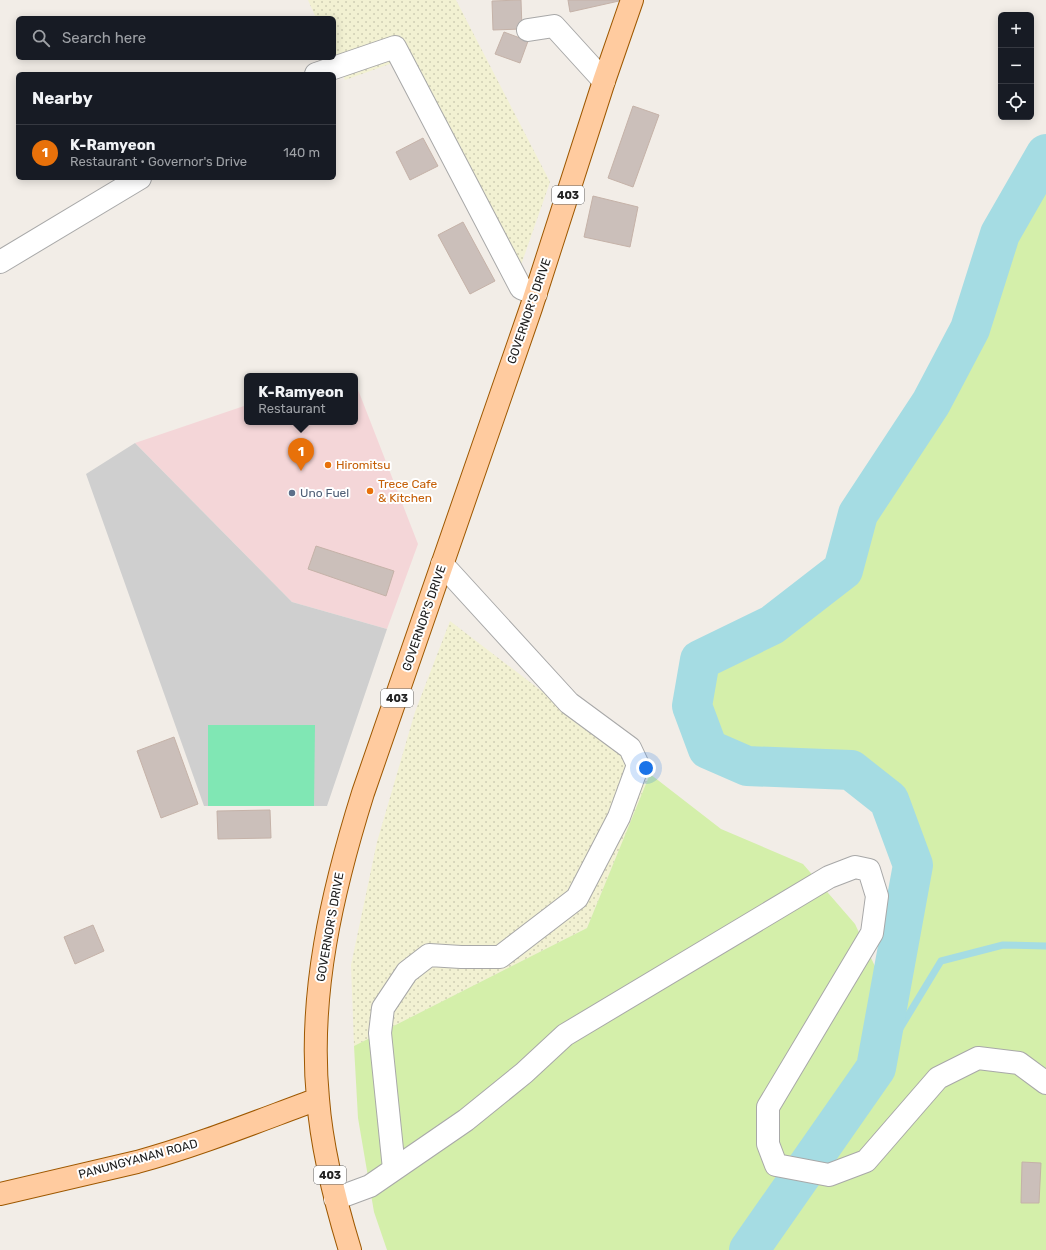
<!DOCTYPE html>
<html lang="en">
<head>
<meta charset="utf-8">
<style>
	body { margin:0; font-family:Rubik,sans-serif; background:#20242c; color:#f1f3f6 }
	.controls { position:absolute; right:12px; top:12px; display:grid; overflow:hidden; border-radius:6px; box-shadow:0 2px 10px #0003 }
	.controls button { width:36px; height:36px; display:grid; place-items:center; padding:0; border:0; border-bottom:1px solid #363941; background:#171b24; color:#f1f3f6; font:20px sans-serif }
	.you { position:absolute; left:646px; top:768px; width:14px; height:14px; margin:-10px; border:3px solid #fff; border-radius:50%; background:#1a73e8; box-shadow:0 0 0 6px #1a73e833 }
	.badge { display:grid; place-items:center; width:26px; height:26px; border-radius:50%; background:#d20017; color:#fff; font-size:13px; font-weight:700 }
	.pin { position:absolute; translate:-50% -33px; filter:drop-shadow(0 1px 2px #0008) }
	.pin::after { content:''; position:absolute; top:21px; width:14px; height:12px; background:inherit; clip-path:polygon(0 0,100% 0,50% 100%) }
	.popup { position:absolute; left:244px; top:373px; width:114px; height:52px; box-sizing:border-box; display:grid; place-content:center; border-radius:6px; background:#171b24; filter:drop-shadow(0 1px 3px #0005); font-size:13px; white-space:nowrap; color:#9ea1a6 }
	.popup b { font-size:15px; color:#f1f3f6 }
	.popup::after { content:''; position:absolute; left:50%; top:100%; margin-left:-8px; border:8px solid transparent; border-top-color:#171b24 }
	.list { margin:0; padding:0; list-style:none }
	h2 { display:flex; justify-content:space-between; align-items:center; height:52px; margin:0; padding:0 16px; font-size:17px }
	h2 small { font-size:13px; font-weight:400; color:#9ea1a6 }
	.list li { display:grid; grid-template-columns:26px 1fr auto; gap:12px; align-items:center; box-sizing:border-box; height:56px; padding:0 16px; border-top:1px solid #363941 }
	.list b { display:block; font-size:15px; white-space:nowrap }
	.list p { margin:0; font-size:13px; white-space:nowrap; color:#9ea1a6 }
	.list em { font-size:13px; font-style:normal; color:#9ea1a6 }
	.icon { flex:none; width:22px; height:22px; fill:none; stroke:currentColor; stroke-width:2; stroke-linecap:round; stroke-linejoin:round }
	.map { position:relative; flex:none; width:1046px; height:1250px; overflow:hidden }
	.search { position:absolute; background:#171b24; box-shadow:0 2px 10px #0003; left:16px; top:16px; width:320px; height:44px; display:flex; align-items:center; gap:10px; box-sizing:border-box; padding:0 14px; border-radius:6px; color:#9ea1a6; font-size:15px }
	.panel { position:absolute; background:#171b24; box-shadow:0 2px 10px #0003; left:16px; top:72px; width:320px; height:108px; border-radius:6px }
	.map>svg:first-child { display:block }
</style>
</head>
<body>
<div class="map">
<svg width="1046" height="1250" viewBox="0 0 1046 1250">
	<defs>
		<pattern id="farmland-dots" width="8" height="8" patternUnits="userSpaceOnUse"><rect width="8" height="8" fill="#f2f1d2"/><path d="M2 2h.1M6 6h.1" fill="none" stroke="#cfceb4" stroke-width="1.8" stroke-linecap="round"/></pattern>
	</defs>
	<rect width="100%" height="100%" fill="#f2ede7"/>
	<path fill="#f4d6d8" d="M355 382 418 544 387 629 292 602 135 443 247 405V422H355Z"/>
	<path fill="#cfcfcf" d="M135 443 292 602 387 629 327 806H204L86 474Z"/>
	<path fill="url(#farmland-dots)" d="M308 0H456L550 182 512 291 398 61 345 80 334 56V18H316Z
		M450 621 650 774 587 928 354 1046 351 965 377 842 415 712Z"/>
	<path fill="#d4efaa" d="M1046 154V1250H387L374 1212 358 1118 354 1046 587 928 650 774 721 829 803 864 855 924 889 996 913 865 889 800 851 770 747 766 708 749 692 706 700 660 772 625 843 570 858 514 931 403 970 329 1000 234Z"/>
	<path fill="#80e7b4" d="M208 725H315L314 806H208Z"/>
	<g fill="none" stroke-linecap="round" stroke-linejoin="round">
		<path stroke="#a5dce3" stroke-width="7" d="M876 1068 941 961 1003 945 1046 946"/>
		<path stroke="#a5dce3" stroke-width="40" d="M749 1250 876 1068 913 865 889 800 851 770 747 766 708 749 692 706 700 660 772 625 843 570 858 514 931 403 970 329 1000 234 1046 154"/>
	</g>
	<path fill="#cbbfba" stroke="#c5b2a8" d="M521 0 522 29 493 30 492 1Z
		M568 0H619V1L570 12Z
		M504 32 528 41 520 63 495 54Z
		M633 106 659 115 633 187 608 178Z
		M423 138 438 166 410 180 396 152Z
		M593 196 638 207 630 247 584 237Z
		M463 222 495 281 470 294 438 235Z
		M316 546 394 571 386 596 308 569Z
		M174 737 198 804 161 818 137 751Z
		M270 810 271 838 218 839 217 811Z
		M93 925 104 951 75 964 64 937Z
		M1022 1162 1041 1163 1039 1203H1021Z"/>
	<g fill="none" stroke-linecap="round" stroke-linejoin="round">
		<g stroke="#a8a8a8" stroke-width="24">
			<path id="minor" d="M528 30 554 26 604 81
				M316 74 395 47 521 288 536 294
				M0 262 140 178
				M394 1169 380 1033 383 1008 407 972 429 955 461 957H500L577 898 619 817 638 765 630 748 569 703 442 564
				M335 1199 370 1186 466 1120 524 1073 565 1035 829 877 855 867 869 870 877 896 872 933 768 1107V1144L776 1165 829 1175 866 1161 938 1078 978 1058 1019 1063 1046 1083"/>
		</g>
		<g stroke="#9e5800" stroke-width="24">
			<path id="major" d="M0 1194 137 1162C199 1145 258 1121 318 1099
				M350 1250C335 1201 322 1151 318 1099 308 995 332 892 363 793L531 308 604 81 632 0"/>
		</g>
		<use href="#minor" stroke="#fff" stroke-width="22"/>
		<use href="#major" stroke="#ffcb9f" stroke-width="22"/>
	</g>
	<g fill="#e8710a" stroke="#fff" stroke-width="1.5">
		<circle cx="328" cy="465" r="4"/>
		<circle cx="370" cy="491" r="4"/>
	</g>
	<circle fill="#5c6f8a" stroke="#fff" stroke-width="1.5" cx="292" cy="493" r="4"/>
	<g text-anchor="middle" stroke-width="4" stroke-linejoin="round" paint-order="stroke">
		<g fill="#fff" stroke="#646464" stroke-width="1">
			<rect x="552" y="186" width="32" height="18" rx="3"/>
			<rect x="381" y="689" width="32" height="18" rx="3"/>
			<rect x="314" y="1166" width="32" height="18" rx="3"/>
		</g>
		<g font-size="11" font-weight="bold" fill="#212121">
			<text x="568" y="199">403</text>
			<text x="397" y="702">403</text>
			<text x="330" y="1179">403</text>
		</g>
		<g font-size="12" fill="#212121" stroke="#fff">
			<text transform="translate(529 311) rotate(-71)" y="4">GOVERNOR'S DRIVE</text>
			<text transform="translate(424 618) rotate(-71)" y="4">GOVERNOR'S DRIVE</text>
			<text transform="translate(330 927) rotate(-80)" y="4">GOVERNOR'S DRIVE</text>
			<text transform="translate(138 1159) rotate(-15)" y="4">PANUNGYANAN ROAD</text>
		</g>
		<g font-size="12" fill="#c56008" stroke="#fff" text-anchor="start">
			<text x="336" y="469">Hiromitsu</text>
			<text x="378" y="488">Trece Cafe<tspan x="378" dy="14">&amp; Kitchen</tspan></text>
		</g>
		<g font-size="12" fill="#4e5e75" stroke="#fff" text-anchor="start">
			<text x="300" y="497">Uno Fuel</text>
		</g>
	</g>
</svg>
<div class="controls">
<button>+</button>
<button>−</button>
<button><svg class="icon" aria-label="locate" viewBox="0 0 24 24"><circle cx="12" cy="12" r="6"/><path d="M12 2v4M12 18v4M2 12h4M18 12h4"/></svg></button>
</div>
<div class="you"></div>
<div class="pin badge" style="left:301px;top:471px;background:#e8710a">1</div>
<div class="popup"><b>K-Ramyeon</b>Restaurant</div>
<div class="search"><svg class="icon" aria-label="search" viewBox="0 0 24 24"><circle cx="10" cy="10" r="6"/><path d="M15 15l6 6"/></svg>Search here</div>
<section class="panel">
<h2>Nearby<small></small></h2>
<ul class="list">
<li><span class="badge" style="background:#e8710a">1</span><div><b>K-Ramyeon</b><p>Restaurant · Governor's Drive</p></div><em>140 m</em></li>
</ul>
</section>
</div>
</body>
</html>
